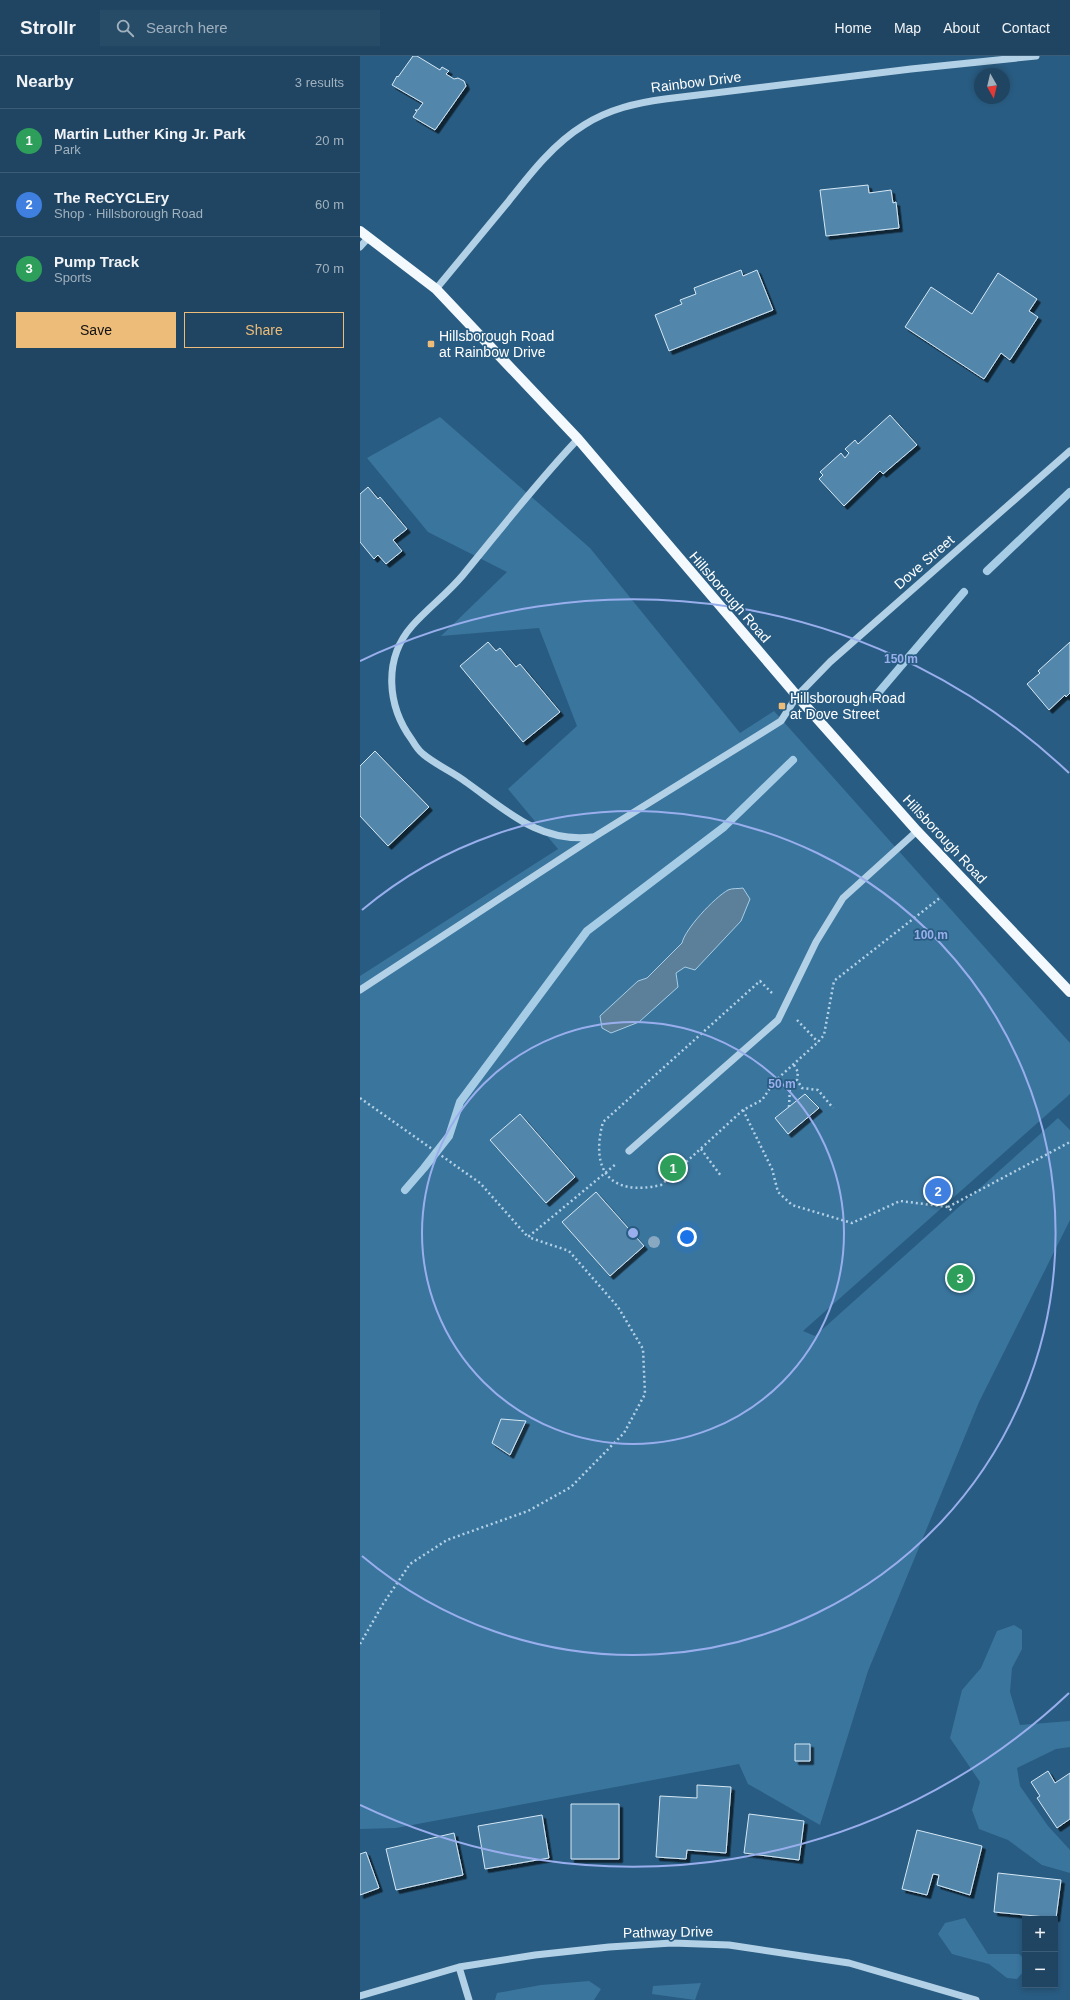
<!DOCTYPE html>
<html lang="en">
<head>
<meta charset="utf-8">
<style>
	body { margin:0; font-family:Arial,sans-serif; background:#274c68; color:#f1f3f6 }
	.controls { position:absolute; right:12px; bottom:12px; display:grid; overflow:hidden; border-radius:0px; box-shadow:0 2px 6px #0003 }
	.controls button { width:36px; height:36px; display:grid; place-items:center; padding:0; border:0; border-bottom:1px solid #3c5d77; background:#1f4562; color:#f1f3f6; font:20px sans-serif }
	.compass { position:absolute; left:614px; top:12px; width:36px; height:36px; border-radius:50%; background:#1f4562; box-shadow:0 2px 6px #0003; rotate:172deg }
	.you { position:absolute; left:327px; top:1181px; width:14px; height:14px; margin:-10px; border:3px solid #fff; border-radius:50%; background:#1a73e8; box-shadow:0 0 0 6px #1a73e833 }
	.badge { display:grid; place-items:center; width:26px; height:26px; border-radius:50%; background:#edbc79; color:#fff; font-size:13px; font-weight:700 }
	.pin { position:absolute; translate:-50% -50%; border:2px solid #fff; box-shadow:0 1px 4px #0006 }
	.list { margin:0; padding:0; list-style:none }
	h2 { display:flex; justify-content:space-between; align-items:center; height:52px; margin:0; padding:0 16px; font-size:17px }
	h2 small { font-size:13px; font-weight:400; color:#a1b1be }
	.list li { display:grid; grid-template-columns:26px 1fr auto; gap:12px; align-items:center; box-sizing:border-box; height:64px; padding:0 16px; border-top:1px solid #3c5d77 }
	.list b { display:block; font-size:15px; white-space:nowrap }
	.list p { margin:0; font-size:13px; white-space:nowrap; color:#a1b1be }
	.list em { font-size:13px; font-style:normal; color:#a1b1be }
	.actions { display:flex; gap:8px; padding:12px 16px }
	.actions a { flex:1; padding:9px 0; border:1px solid #edbc79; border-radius:0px; text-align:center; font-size:14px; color:#edbc79 }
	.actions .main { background:#edbc79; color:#111 }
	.icon { flex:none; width:22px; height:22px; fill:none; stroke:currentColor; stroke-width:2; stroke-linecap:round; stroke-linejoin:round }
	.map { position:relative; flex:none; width:710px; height:1944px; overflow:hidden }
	header { display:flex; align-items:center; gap:24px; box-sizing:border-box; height:56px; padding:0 20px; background:#1f4562; border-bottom:1px solid #3c5d77 }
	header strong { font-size:19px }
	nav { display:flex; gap:22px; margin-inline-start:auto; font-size:14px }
	.search { width:280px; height:36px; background:#274c68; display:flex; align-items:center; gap:10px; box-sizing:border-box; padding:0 14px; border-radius:0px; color:#a1b1be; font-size:15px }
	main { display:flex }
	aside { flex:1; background:#1f4562 }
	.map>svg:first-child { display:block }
</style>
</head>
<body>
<header>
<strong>Strollr</strong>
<div class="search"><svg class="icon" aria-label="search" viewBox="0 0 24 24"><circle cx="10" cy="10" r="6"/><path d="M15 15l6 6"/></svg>Search here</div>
<nav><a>Home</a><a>Map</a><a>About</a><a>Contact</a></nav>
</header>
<main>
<aside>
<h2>Nearby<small>3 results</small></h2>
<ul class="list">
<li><span class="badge" style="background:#2e9e5b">1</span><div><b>Martin Luther King Jr. Park</b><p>Park</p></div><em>20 m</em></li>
<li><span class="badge" style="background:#3f7fe0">2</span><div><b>The ReCYCLEry</b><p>Shop · Hillsborough Road</p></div><em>60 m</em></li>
<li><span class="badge" style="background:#2e9e5b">3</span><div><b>Pump Track</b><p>Sports</p></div><em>70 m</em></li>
</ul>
<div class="actions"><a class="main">Save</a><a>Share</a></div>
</aside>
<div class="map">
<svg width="710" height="1944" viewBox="0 0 710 1944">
	<defs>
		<filter id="shadow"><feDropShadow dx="3.5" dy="3.5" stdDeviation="0" flood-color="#0009"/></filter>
	</defs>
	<rect width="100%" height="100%" fill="#295c82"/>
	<path fill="#3a759e" d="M80 361 230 492 380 677 414 655 710 987V1038L443 1275 455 1280 698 1062 710 1074V1164L619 1346 508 1615 460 1769 388 1728 379 1708 36 1772 0 1773V920L198 793 148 733 217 670 179 572 81 580 147 516 68 476 7 402Z
		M654 1569 662 1574V1593L652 1612 650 1636 660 1669 710 1665V1691L696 1693 657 1712 660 1730 688 1770 710 1794V1817L682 1809 648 1784 619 1773 612 1754 620 1726 590 1682 602 1634 621 1612 637 1575Z
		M605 1862 628 1898H659L665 1904 663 1916 657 1923 647 1922 629 1908 592 1898 578 1878 585 1867Z
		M229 1925 241 1933 234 1944H135L137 1937 181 1929Z
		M341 1927 335 1944 292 1938 293 1930Z"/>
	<path fill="#5c8099" stroke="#a7cde6" d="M383 832 390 843 381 865 335 914 325 911 316 917 318 931 279 966 251 977 242 972 240 960 278 925 287 922 322 887C325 873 354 842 368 834 372 832 378 833 383 832Z"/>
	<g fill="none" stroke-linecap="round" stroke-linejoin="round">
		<path stroke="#a7cde6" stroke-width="8" d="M627 515 710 436
			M513 643 604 536
			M45 1134 64 1112 89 1080 100 1046 227 875 364 771 433 704"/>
	</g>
	<path fill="#5286ab" stroke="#d5e8f5" filter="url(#shadow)" d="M53 0H57L80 14 82 11 89 15 86 18 94 23 98 22 104 25 106 30 75 74 53 61 57 55 55 54H58L63 47 32 29 37 20 38 21Z
		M508 129 509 137 531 134 533 147 536 146 539 172 466 180 460 134Z
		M381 214 383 220 397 214 413 254 309 295 295 259 322 248 320 244 336 238 334 232Z
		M638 217 677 243 669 255 678 261 650 304 641 297 624 323 545 271 571 231 612 258Z
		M530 359 557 389 523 418 520 415 484 450 459 423 463 419 460 416 481 397 485 402 489 397 485 393 495 384 498 388Z
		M8 431 18 443 20 441 47 473 33 484 42 495 26 508 18 499 14 503 0 486V438Z
		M128 586 136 595 140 592 156 611 160 608 200 656 163 686 100 610Z
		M710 586V637L706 641 705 639 689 654 667 628 680 617 678 615Z
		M15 695 69 751 28 790 0 760V710Z
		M445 1038 459 1052 428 1078 415 1062Z
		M160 1058 215 1121 186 1147 130 1084Z
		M236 1136 284 1190 250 1220 202 1166Z
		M141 1363 166 1365 150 1399 132 1387Z
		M435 1688H450V1705H435Z
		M688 1715 695 1727 710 1717V1763L697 1772 677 1742 680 1740 671 1726Z
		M337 1729 371 1731 366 1797 327 1794 326 1803 296 1801 300 1740 337 1742Z
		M211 1748H259V1803H211Z
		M389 1758 444 1765 439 1804 384 1797Z
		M182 1759 189 1802 125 1813 118 1770Z
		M557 1774 622 1790 610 1839 577 1829 579 1819 573 1818 567 1839 542 1833Z
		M94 1777 103 1819 36 1834 26 1793Z
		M6 1796 19 1832 0 1839V1798Z
		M638 1817 701 1824 696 1862 634 1856Z"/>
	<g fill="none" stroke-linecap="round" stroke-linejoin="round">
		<path stroke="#b2d1e6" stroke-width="2.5" stroke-dasharray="2 3" stroke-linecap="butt" d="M412 937 400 925 243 1066C230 1114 250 1141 301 1129L383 1054 402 1044 415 1025 458 986 464 979 474 925 581 841
			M437 964 458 986
			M434 1009 438 1016 437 1024 442 1032 458 1034 473 1052
			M0 1042 120 1127 168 1181 256 1108
			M429 1051 430 1031 437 1024
			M383 1054 412 1113 418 1136 432 1149 492 1167 540 1145 588 1151 593 1156
			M341 1093 361 1120
			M588 1151 710 1086
			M0 1588 23 1548 50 1508 87 1484 168 1455 211 1431 264 1377 285 1338 283 1293 258 1251 209 1195 168 1181"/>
		<path stroke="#b2d1e6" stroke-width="7" d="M0 191 9 181
			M76 233C100 204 124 175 148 146 170 118 193 88 224 69 249 53 276 47 305 43L551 13 676 0
			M218 383C177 426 141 473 103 519 87 538 68 552 52 570 23 603 27 650 52 684 55 689 59 695 63 698 76 709 93 716 106 726 147 755 179 787 232 781
			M0 934 234 781 421 665 437 640 470 606 710 395
			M269 1095 418 964 456 886 483 842 557 775
			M99 1911 109 1944
			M0 1940 99 1911 175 1899 249 1891 312 1887 369 1889 489 1907 616 1944"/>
		<path stroke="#f3f9fd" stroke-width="10" d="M0 175 76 233 218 383 437 640 557 775 710 936"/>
	</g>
	<circle fill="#88a9c1" cx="294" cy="1186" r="6"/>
	<g fill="none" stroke="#99afed" stroke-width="2">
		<circle cx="273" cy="1177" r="211"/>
		<path d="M2 854A422 422 0 1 1 2 1500"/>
		<path d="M709 1637A634 634 0 0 1 0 1749M0 605A634 634 0 0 1 709 717"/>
	</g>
	<g fill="#edbc79" stroke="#295c82" stroke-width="1.5">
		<rect x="67" y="284" width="8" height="8" rx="2"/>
		<rect x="418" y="646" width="8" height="8" rx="2"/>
	</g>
	<g text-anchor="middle" stroke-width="3.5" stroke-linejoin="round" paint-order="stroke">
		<g font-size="14" fill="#fff" stroke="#295c82">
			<text transform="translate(336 26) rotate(-7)" y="5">Rainbow Drive</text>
			<text transform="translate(564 506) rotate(-41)" y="5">Dove Street</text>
			<text transform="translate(370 541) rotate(49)" y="5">Hillsborough Road</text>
			<text transform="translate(585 783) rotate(47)" y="5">Hillsborough Road</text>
			<text transform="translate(308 1876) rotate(-1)" y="5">Pathway Drive</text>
		</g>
		<g font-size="14" fill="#fff" stroke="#295c82" text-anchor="start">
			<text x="79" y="285">Hillsborough Road<tspan x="79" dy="16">at Rainbow Drive</tspan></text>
			<text x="430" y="647">Hillsborough Road<tspan x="430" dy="16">at Dove Street</tspan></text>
		</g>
	</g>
	<circle cx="273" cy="1177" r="6" fill="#99afed" stroke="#295c82" stroke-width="2"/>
	<g font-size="12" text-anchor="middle" font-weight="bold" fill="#99afed" stroke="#295c82" stroke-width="3.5" stroke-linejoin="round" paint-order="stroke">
		<text x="541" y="607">150 m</text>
		<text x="571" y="883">100 m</text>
		<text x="422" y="1032">50 m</text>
	</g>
</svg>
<div class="controls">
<button>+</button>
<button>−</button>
</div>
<svg class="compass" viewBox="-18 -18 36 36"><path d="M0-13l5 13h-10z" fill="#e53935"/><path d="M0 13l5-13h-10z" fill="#a1b1be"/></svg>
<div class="you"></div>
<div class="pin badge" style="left:313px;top:1112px;background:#2e9e5b">1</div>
<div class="pin badge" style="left:578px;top:1135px;background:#3f7fe0">2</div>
<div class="pin badge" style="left:600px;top:1222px;background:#2e9e5b">3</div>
</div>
</main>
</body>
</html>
